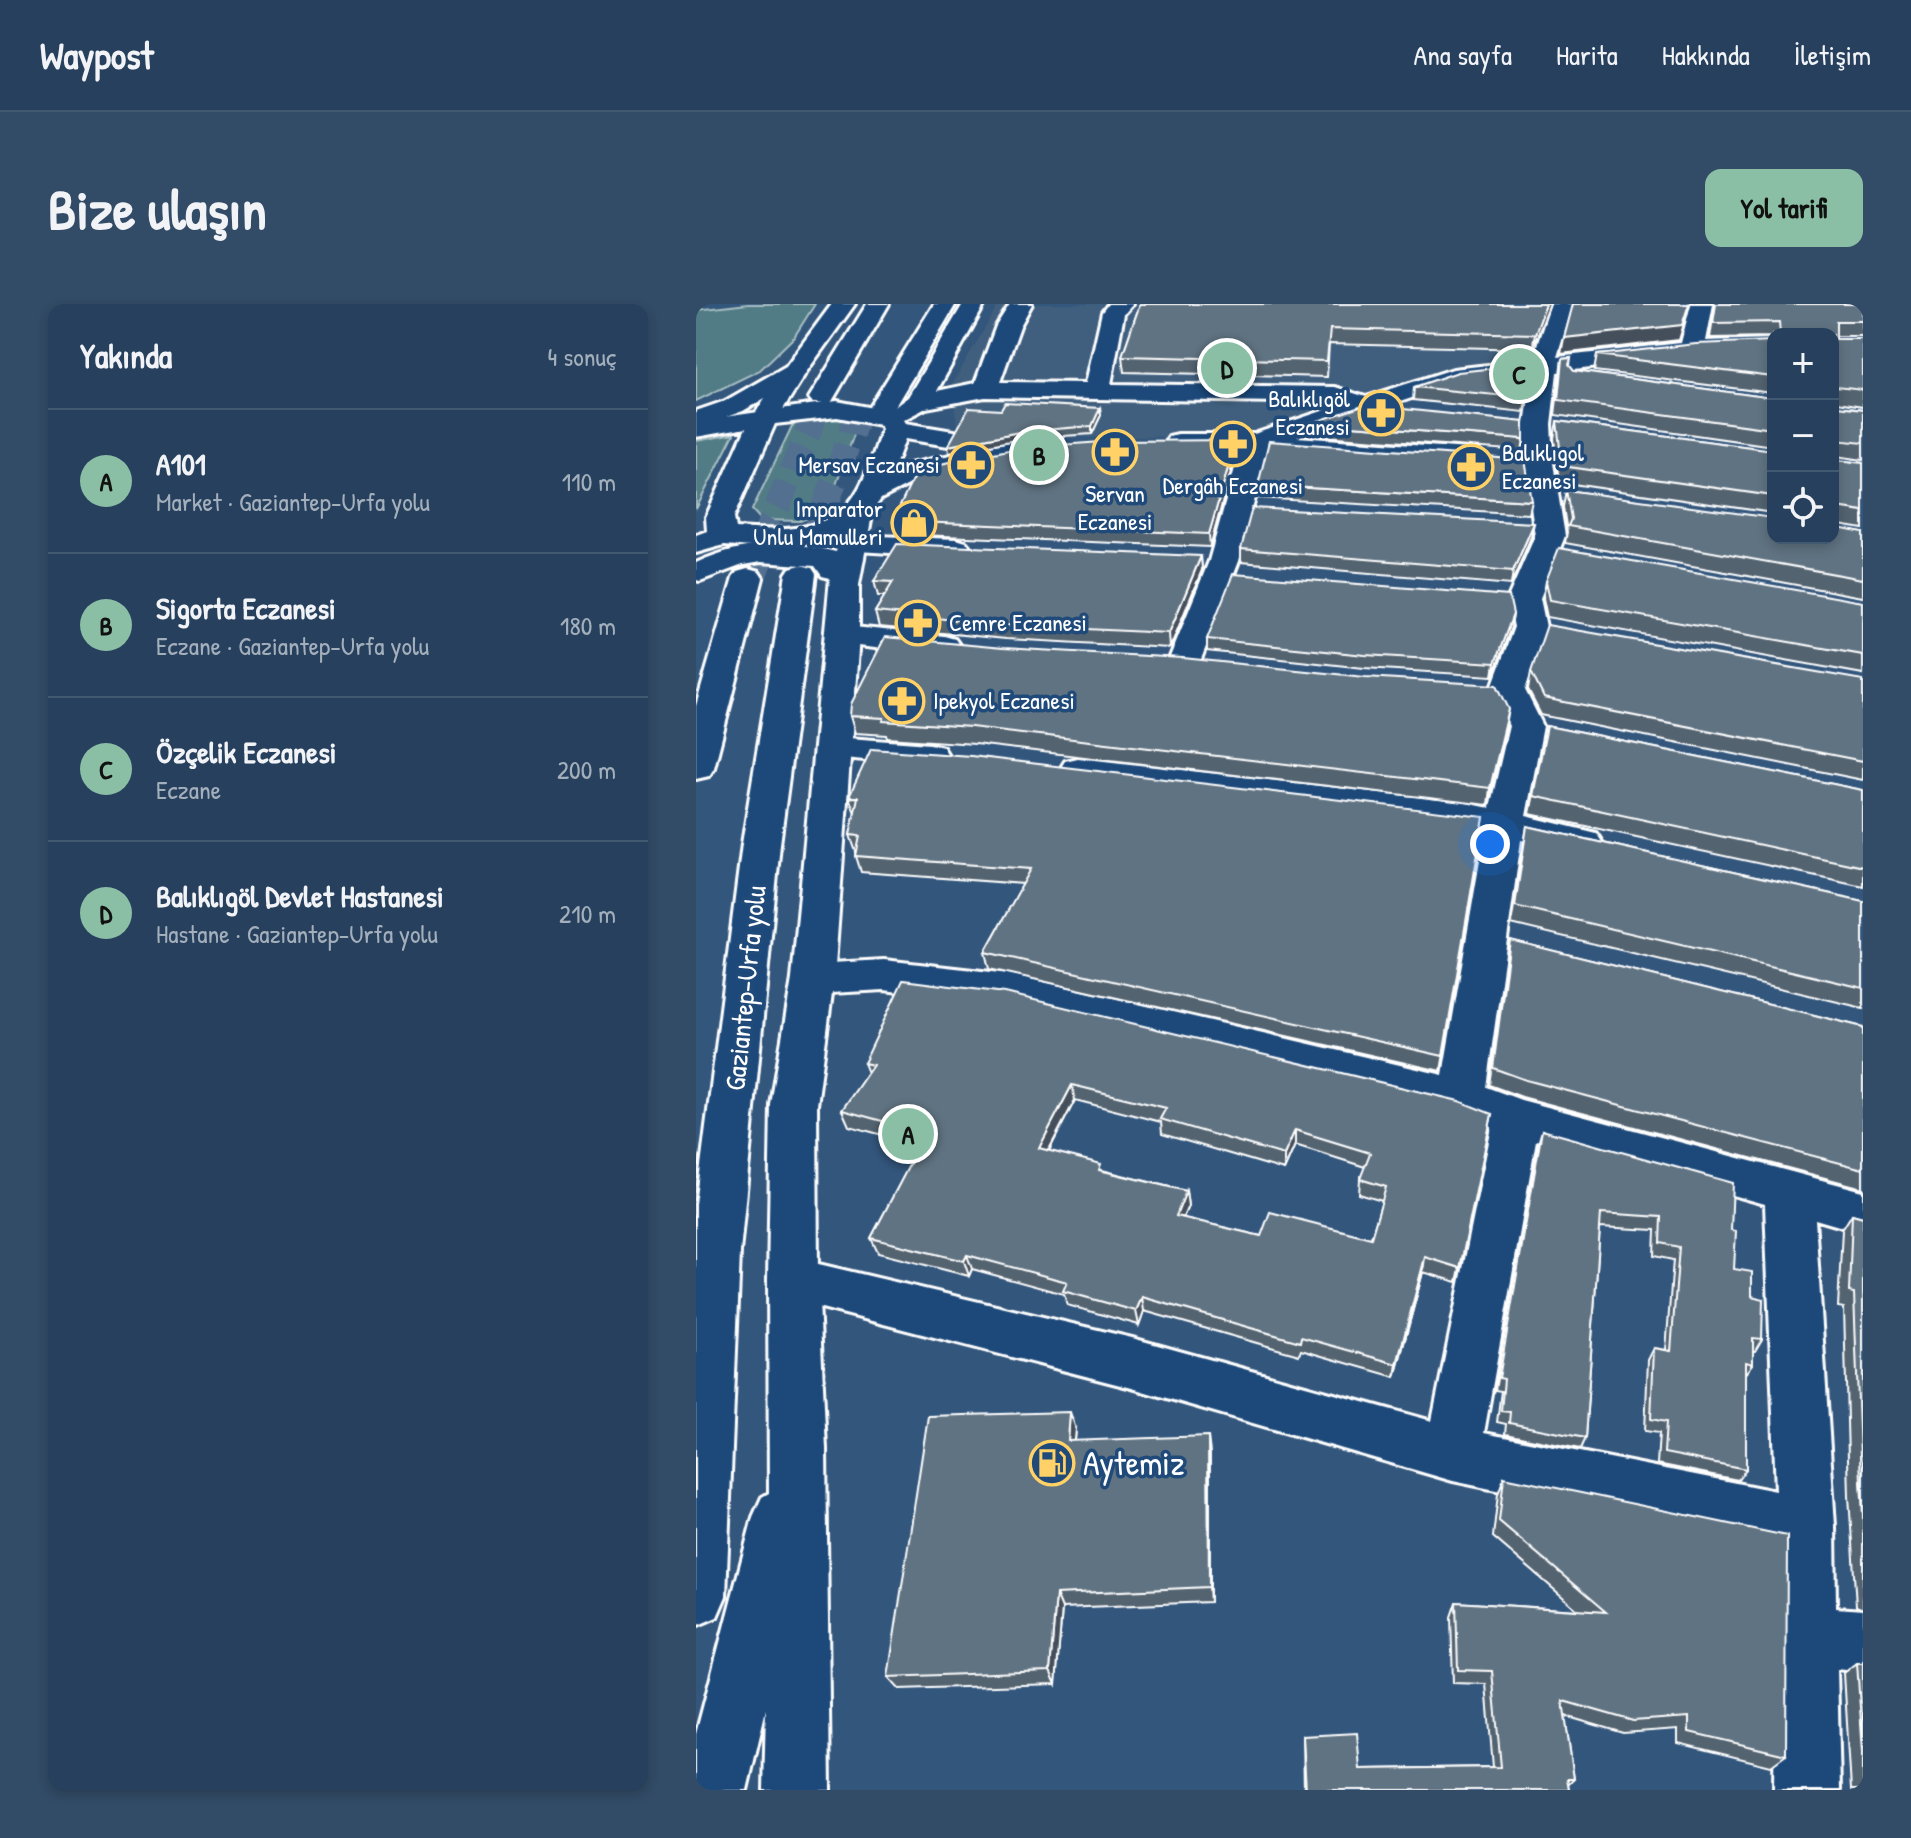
<!DOCTYPE html>
<html lang="tr">
<head>
<meta charset="utf-8">
<style>
	body { margin:0; font-family:"Patrick Hand",sans-serif; background:#324b66; color:#f1f3f6 }
	.controls { position:absolute; right:24px; top:24px; display:grid; overflow:hidden; border-radius:16px; box-shadow:0 4px 12px #0003 }
	.controls button { width:72px; height:72px; display:grid; place-items:center; padding:0; border:0; border-bottom:2px solid #425972; background:#26405d; color:#f1f3f6; font:40px sans-serif }
	.you { position:absolute; left:794px; top:540px; width:28px; height:28px; margin:-20px; border:6px solid #fff; border-radius:50%; background:#1a73e8; box-shadow:0 0 0 12px #1a73e833 }
	.badge { display:grid; place-items:center; width:52px; height:52px; border-radius:50%; background:#8abfa5; color:#111; font-size:26px; font-weight:700 }
	.pin { position:absolute; translate:-50% -50%; border:4px solid #fff; box-shadow:0 2px 8px #0006 }
	.list { margin:0; padding:0; list-style:none }
	h2 { display:flex; justify-content:space-between; align-items:center; height:104px; margin:0; padding:0 32px; font-size:34px }
	h2 small { font-size:26px; font-weight:400; color:#a4afbc }
	.list li { display:grid; grid-template-columns:52px 1fr auto; gap:24px; align-items:center; box-sizing:border-box; height:144px; padding:0 32px; border-top:2px solid #425972 }
	.list b { display:block; font-size:30px; white-space:nowrap }
	.list p { margin:0; font-size:26px; white-space:nowrap; color:#a4afbc }
	.list em { font-size:26px; font-style:normal; color:#a4afbc }
	.icon { flex:none; width:44px; height:44px; fill:none; stroke:currentColor; stroke-width:2; stroke-linecap:round; stroke-linejoin:round }
	.map { position:relative; flex:none; width:1167px; height:1486px; overflow:hidden; border-radius:16px }
	header { display:flex; align-items:center; gap:48px; box-sizing:border-box; height:112px; padding:0 40px; background:#26405d; border-bottom:2px solid #425972 }
	header strong { font-size:38px }
	nav { display:flex; gap:44px; margin-inline-start:auto; font-size:28px }
	.intro { display:flex; align-items:center; justify-content:space-between; box-sizing:border-box; height:192px; padding:0 48px }
	h1 { margin:0; font-size:56px }
	.button { padding:20px 36px; border-radius:16px; background:#8abfa5; color:#111; font-size:28px; font-weight:700 }
	main { display:flex; gap:48px; padding:0 48px }
	aside { flex:1; background:#26405d; border-radius:16px; box-shadow:0 4px 12px #0003 }
	.map>svg:first-child { display:block }
</style>
</head>
<body>
<header>
<strong>Waypost</strong>
<nav><a>Ana sayfa</a><a>Harita</a><a>Hakkında</a><a>İletişim</a></nav>
</header>
<div class="intro"><h1>Bize ulaşın</h1><a class="button">Yol tarifi</a></div>
<main>
<aside>
<h2>Yakında<small>4 sonuç</small></h2>
<ul class="list">
<li><span class="badge">A</span><div><b>A101</b><p>Market · Gaziantep-Urfa yolu</p></div><em>110 m</em></li>
<li><span class="badge">B</span><div><b>Sigorta Eczanesi</b><p>Eczane · Gaziantep-Urfa yolu</p></div><em>180 m</em></li>
<li><span class="badge">C</span><div><b>Özçelik Eczanesi</b><p>Eczane</p></div><em>200 m</em></li>
<li><span class="badge">D</span><div><b>Balıklıgöl Devlet Hastanesi</b><p>Hastane · Gaziantep-Urfa yolu</p></div><em>210 m</em></li>
</ul>
</aside>
<div class="map">
<svg width="1167" height="1486" viewBox="0 0 1167 1486">
	<rect width="100%" height="100%" fill="#33567c"/>
	<filter id="ink" filterUnits="userSpaceOnUse"><feTurbulence type="fractalNoise" baseFrequency=".0125" numOctaves="2"/><feDisplacementMap in="SourceGraphic" scale="16" xChannelSelector="R" yChannelSelector="G"/><feConvolveMatrix kernelMatrix="1 2 1 2 8 2 1 2 1" color-interpolation-filters="sRGB"/></filter>
	<g filter="url(#ink)">
		<path fill="#415f7e" d="M303 0H860L840 60 553 132 322 134 262 127 255 82Z"/>
		<path fill="#517c85" stroke="#a8bec2" stroke-width="2" d="M52 0H119L98 33 64 66 0 97V6Z
			M129 112 144 113 161 122 131 206 104 217 65 216 56 206 96 122 109 115Z
			M38 130 0 205V137Z"/>
		<g fill="none" stroke-linecap="round" stroke-linejoin="round">
			<path stroke="#526f90" stroke-width="26" stroke-dasharray="26 13" stroke-linecap="butt" d="M66 240 126 94
				M116 240 168 93"/>
			<path stroke="#526f90" stroke-width="34" stroke-dasharray="34 17" stroke-linecap="butt" d="M105 270 116 238
				M52 274 67 238"/>
			<g stroke="#fff" stroke-width="6">
				<path id="minor" d="M267 0H289L241 87 279 79 300 22 314 0H336L324 22 304 78 390 79 406 8 412 0H437L428 10 415 80 639 83 670 93 757 65 836 56 855 0H877L861 53 985 39 995 0H1017L1010 37 1077 35V49L996 52 861 68 855 120 857 159 869 232 844 294 850 323 829 386 847 422 830 512 900 529 906 538 900 547 887 551 825 536 790 783 825 796 1167 887V929L1119 915 1139 1222 1140 1304 1167 1306V1368L1141 1365 1144 1486H1078L1081 1245 757 1177 436 1084 79 992 72 976 79 960 97 954 436 1034 736 1117 796 823 761 810 313 702 188 686 117 690 102 686 96 675 102 664 117 660 188 656 313 670 747 771 789 528 382 476 369 473 364 465 369 457 382 454 770 499 794 504 813 422 795 386 818 323 812 294 839 232 829 159V120L837 70 760 79 601 133 773 145 783 147 787 153 783 159 773 161 571 147 543 257 504 358 500 365 488 368 476 365 472 358 513 257 544 146H482L473 144 469 138 473 132 482 130H558L644 101 637 99 289 93 230 104 207 116 209 119 324 138 334 140 337 146 334 152 324 154 283 147 292 154 288 160 228 173 185 195 173 211 138 234 85 245 28 241 0 249V231L11 227 10 213 50 124 0 133V117L141 97 193 107 212 93ZM141 113 184 121 186 125C178 146 172 171 160 189 135 230 81 227 40 224L38 213 79 120ZM209 135 277 146 209 161 197 167ZM840 836 1069 900 1080 1187 788 1129Z
					M155 231 260 235 270 238 275 244 270 250 260 253 145 246 140 240 145 234Z
					M147 322 248 332 259 335 264 342 259 349 248 352 136 339 131 332 136 325Z
					M138 433 234 440 247 443 252 451 247 459 234 462 125 452 120 444 125 436Z"/>
			</g>
			<g stroke="#fff" stroke-width="6">
				<path id="highway" d="M136 0H159L111 67 79 118H61L57 113 69 94 47 107 0 124V107L29 97 90 62Z
					M171 0H193L135 99H117L113 94Z
					M238 0H260L191 116H173L169 111Z
					M163 196 173 199 177 205 163 281V332L138 675 121 801 122 976 130 1145 134 1486H68L70 1405 51 1486H0V1430L57 1213 66 1193 73 1189 72 976 75 801 96 675 134 274 126 272 119 262 65 258 47 261 4 277 0 276V259C45 238 92 235 140 248L149 205 153 199Z
					M105 261 116 264 120 270 84 540 44 948 30 1292 21 1313 0 1322V901L46 540 90 270 94 264Z
					M52 265 63 268 67 274 18 464 13 472 0 475V402L37 274 41 268Z"/>
			</g>
			<use href="#minor" fill="#1f4a7a" fill-rule="evenodd"/>
			<use href="#highway" fill="#1f4a7a" fill-rule="evenodd"/>
		</g>
		<path fill="#536370" stroke="#fff" stroke-width="2" fill-rule="evenodd" d="M444 0H854L836 45 633 40 631 73 428 68 426 52Z
			M1019 0H1167V32H1140V35H1167V103L1140 99V103L1167 106V156L1140 152V156L1167 159V225L1138 220 1137 222V30H1077V33L1014 34Z
			M1077 37V89L898 67 901 51Z
			M875 54 874 62 878 67 1077 94V142L859 111 866 55Z
			M835 60 828 108 717 96 718 83Z
			M404 104 405 111 396 130 324 135 253 149 305 106Z
			M861 117 1077 146V209L863 178 858 134Z
			M616 119 828 135 826 147 616 131Z
			M540 149 514 243 200 230 197 217Z
			M562 181 836 197 833 210 562 194Z
			M870 186 1167 229V293L869 239 871 228 867 203Z
			M835 233 815 281 545 258V245Z
			M505 252 506 266 474 344 310 335 183 323 179 308 189 292H182L178 277Z
			M850 277 1167 298V370L851 313 847 294Z
			M817 310 815 323 797 372 668 364 511 347V335Z
			M835 368 1167 376V476L845 411 832 386Z
			M154 412 810 422 792 501 279 440 192 434 191 431 159 429Z
			M851 422 1167 486V582L834 510Z
			M153 493 788 513 745 767 293 665 289 648 327 580 165 568 160 552V548L154 531 159 509Z
			M831 522 1167 597V704L815 620Z
			M814 636 1167 723V884L826 793 793 781Z
			M168 759 796 810 761 978 727 968 699 1073 605 1046 603 1051 448 1007 443 1021 371 1001 368 990 276 965 273 972 182 949 175 934 224 841 153 822 146 806 172 769ZM379 796 465 818 466 830 588 866 599 841 669 863 664 875 663 890 686 897 675 934 565 932 487 914 492 902 490 887 406 866 353 847Z
			M846 826 1035 926 1038 965 1056 992 1066 1035 1059 1047H1057V1060L1050 1070V1165L1042 1176 961 1160 963 1129 949 1127 952 1056 958 1044 970 1046 977 956 958 952 959 926 904 923 889 1134 884 1145 809 1130 810 1120 801 1118 805 1087 799 1086 842 840Z
			M1156 910 1167 913V1305L1160 1302 1153 1192 1148 1004 1142 1003 1146 926Z
			M380 1125 379 1137 514 1149V1298L366 1304 360 1380 203 1385 192 1373Z
			M808 1173 1090 1451 1075 1462 982 1439V1425L927 1429 869 1412 878 1475 872 1481 873 1486H608L607 1432 664 1465 797 1463 790 1380 757 1379 755 1313 760 1298 882 1306 797 1233 802 1190Z
			M1161 1359H1167V1486H1155L1148 1369Z"/>
		<path fill="#44505b" stroke="#fff" stroke-width="2" d="M850 0H854L836 45 839 30Z
			M994 0 983 36 865 50 868 34Z
			M404 104 405 111 396 130V122Z
			M323 128 324 135 253 149 252 142Z
			M540 136V149L514 243 513 230Z
			M838 219 835 233 815 281 817 267Z
			M505 252 506 266 474 344 473 329Z
			M817 310 815 323 797 372 799 359Z
			M813 405 810 422 792 501 794 484Z
			M376 781 379 796 346 859 343 844Z
			M599 826V841L588 866V851Z
			M490 887 492 902 481 927 480 912Z
			M271 951 276 965 273 972 268 957Z
			M729 953 727 968 699 1073 701 1060Z
			M446 993 448 1007 443 1021 440 1007Z
			M374 1108 380 1125 377 1155 372 1137Z
			M512 1132 514 1149V1298L513 1283Z
			M360 1290 366 1304 360 1380 354 1367Z"/>
		<path fill="#617382" stroke="#fff" stroke-width="2" fill-rule="evenodd" d="M444 0H850L839 30 634 25 631 57 426 52Z
			M877 0H993L986 21 868 34Z
			M1020 0H1167V17H1140V35H1167V86L1140 83V103L1167 106V139L1140 136V156L1167 159V207L1141 203 1140 214H1137V30H1084L1083 18 1017 19Z
			M1077 37V73L901 51 1000 40Z
			M875 54 873 61 878 67 1077 94V125L862 96 866 55Z
			M835 60 830 94 718 83 762 68Z
			M309 99 404 104 396 122 323 128 252 142 273 104 305 106Z
			M670 101 828 118V135L616 119Z
			M861 117 1077 146V192L866 162Z
			M540 136 513 230 197 217 221 166 225 164 322 144 420 137Z
			M573 137 829 156 836 197 562 181Z
			M870 186 1077 214V234H1137V223L1167 229V275L872 222 875 215Z
			M556 204 838 219 817 267 545 245Z
			M201 240 505 252 473 329 308 321 179 308 197 278 178 277Z
			M863 244 1167 298V351L854 296 850 277Z
			M537 270 813 292 817 310 799 359 669 351 511 335Z
			M851 321 1167 376V457L848 394 835 368Z
			M189 333 307 344 487 354 669 373 801 381 813 405 794 484 275 423 187 417 188 414 154 412 155 400Z
			M851 422 1167 486V563L837 492Z
			M175 445 275 452 788 513 747 752 289 648 335 565 160 552 164 532 154 531 162 493H153Z
			M831 522 1167 597V684L819 602Z
			M814 636 1167 723V865L830 776 797 764Z
			M207 676 309 689 763 797 796 810 764 964 729 953 701 1060 605 1033 604 1038 446 993 440 1007 367 987 371 978 271 951 268 957 175 934 230 829 146 806 177 761 168 759ZM376 781 470 804 464 815 588 851 599 826 674 849 664 875 690 883 675 934 574 908 565 932 480 912 490 887 403 866 405 860 343 844Z
			M846 826 1037 879 1035 926 1040 927 1038 965 1056 968V992L1067 995 1066 1035 1057 1034V1060L1050 1058V1165L968 1149 970 1118 955 1115 958 1044 975 1047 983 943 964 939 965 913 905 909 889 1134 813 1119 814 1108 805 1107 808 1075 803 1074Z
			M1156 910 1167 913V1211L1165 1179 1158 989 1153 988Z
			M374 1108 372 1137 512 1132 513 1283 360 1290 354 1367 192 1373 232 1112Z
			M808 1173 1091 1232 1090 1451 993 1428V1413L937 1417 867 1397 878 1475H871L873 1486H610L607 1432 661 1429 664 1465 805 1463 796 1367 762 1366 760 1298 910 1308 803 1217Z
			M1161 1359H1167V1448Z"/>
	</g>
	<defs>
		<g id="pharmacy-ring" transform="scale(2.3)"><circle r="9.5" fill="#1f4a7a" stroke="#ffd166" stroke-width="1.5"/><path d="M-2-6h4v4h4v4h-4v4h-4v-4h-4v-4h4Z" fill="#ffd166"/></g>
		<g id="shop-ring" transform="scale(2.3)"><circle r="9.5" fill="#1f4a7a" stroke="#ffd166" stroke-width="1.5"/><path d="M-5-2.5h2.3a2.7 3.5 0 0 1 5.4 0H5L5.5 6h-11ZM-1.5-2.5h3a1.5 2.3 0 0 0-3 0Z" fill="#ffd166"/></g>
		<g id="fuel-ring" transform="scale(2.3)"><circle r="9.5" fill="#1f4a7a" stroke="#ffd166" stroke-width="1.5"/><path d="M-5.5-6h7V0h2V4h1.3V-2.5L3-4.5l.8-.8L6-3V5H2.5V1h-1V6h-7ZM-4.2-4.7v3.2H.2V-4.7Z" fill="#ffd166"/></g>
	</defs>
	<g fill-rule="evenodd">
		<use href="#pharmacy-ring" x="685" y="109"/>
		<use href="#pharmacy-ring" x="537" y="140"/>
		<use href="#pharmacy-ring" x="419" y="148"/>
		<use href="#pharmacy-ring" x="275" y="161"/>
		<use href="#pharmacy-ring" x="775" y="163"/>
		<use href="#shop-ring" x="218" y="219"/>
		<use href="#pharmacy-ring" x="222" y="319"/>
		<use href="#pharmacy-ring" x="206" y="397"/>
		<use href="#fuel-ring" x="356" y="1159"/>
	</g>
	<g text-anchor="middle" stroke-width="7" stroke-linejoin="round" paint-order="stroke">
		<g font-size="24" fill="#fff" stroke="#1f4a7a" text-anchor="end">
			<text x="654" y="103">Balıklıgöl<tspan x="654" dy="28">Eczanesi</tspan></text>
			<text x="806" y="157" text-anchor="start">Balıklıgol<tspan x="806" dy="28">Eczanesi</tspan></text>
			<text x="244" y="169">Mersav Eczanesi</text>
			<text x="537" y="190" text-anchor="middle">Dergâh Eczanesi</text>
			<text x="419" y="198" text-anchor="middle">Servan<tspan x="419" dy="28">Eczanesi</tspan></text>
			<text x="187" y="213">Imparator<tspan x="187" dy="28">Unlu Mamulleri</tspan></text>
			<text x="253" y="327" text-anchor="start">Cemre Eczanesi</text>
			<text x="237" y="405" text-anchor="start">Ipekyol Eczanesi</text>
		</g>
		<g font-size="28" fill="#fff" stroke="#1f4a7a">
			<text transform="translate(49 684) rotate(-84)" y="10">Gaziantep-Urfa yolu</text>
		</g>
		<g font-size="34" fill="#fff" stroke="#1f4a7a" text-anchor="start">
			<text x="387" y="1171">Aytemiz</text>
		</g>
	</g>
</svg>
<div class="controls">
<button>+</button>
<button>−</button>
<button><svg class="icon" aria-label="locate" viewBox="0 0 24 24"><circle cx="12" cy="12" r="6"/><path d="M12 2v4M12 18v4M2 12h4M18 12h4"/></svg></button>
</div>
<div class="you"></div>
<div class="pin badge" style="left:212px;top:830px">A</div>
<div class="pin badge" style="left:343px;top:151px">B</div>
<div class="pin badge" style="left:823px;top:70px">C</div>
<div class="pin badge" style="left:531px;top:64px">D</div>
</div>
</main>
</body>
</html>
